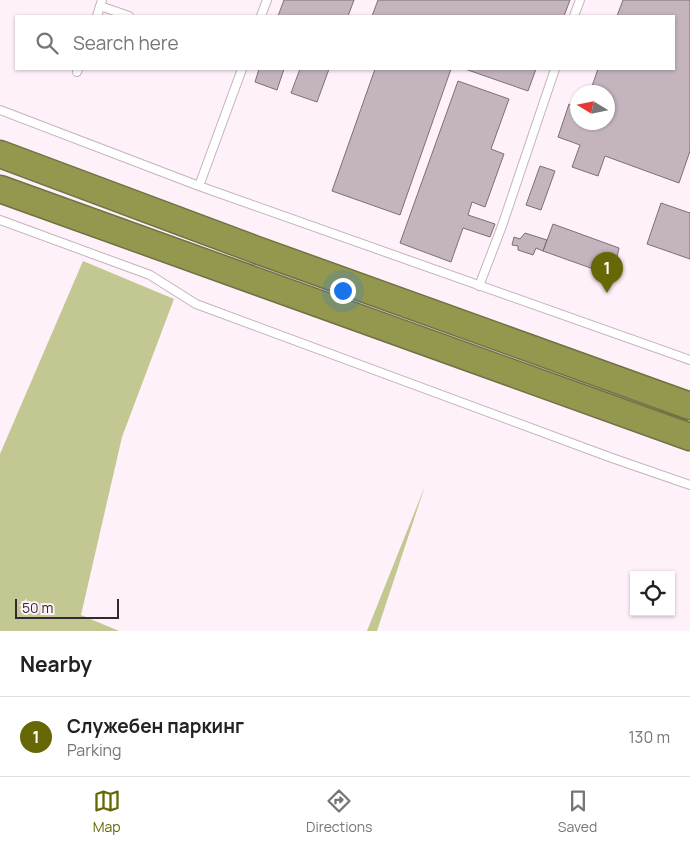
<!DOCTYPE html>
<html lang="en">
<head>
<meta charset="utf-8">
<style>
	body { margin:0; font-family:Manrope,sans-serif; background:#f6f6f6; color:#222 }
	.controls { position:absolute; right:15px; bottom:15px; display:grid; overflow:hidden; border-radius:0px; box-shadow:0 1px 4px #0004 }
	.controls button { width:45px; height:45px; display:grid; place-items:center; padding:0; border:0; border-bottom:1px solid #e0e0e0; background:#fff; color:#222; font:25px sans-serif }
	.compass { position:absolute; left:570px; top:85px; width:45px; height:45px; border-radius:50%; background:#fff; box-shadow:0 1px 4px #0004; rotate:280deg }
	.scale { position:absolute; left:15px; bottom:12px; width:104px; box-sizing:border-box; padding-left:5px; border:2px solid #312b2f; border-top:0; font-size:14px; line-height:18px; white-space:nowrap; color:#312b2f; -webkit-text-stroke:4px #fef1f9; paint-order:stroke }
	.you { position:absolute; left:342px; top:290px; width:18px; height:18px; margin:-12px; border:4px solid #fff; border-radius:50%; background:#1a73e8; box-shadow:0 0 0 8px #1a73e833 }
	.badge { display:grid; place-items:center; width:32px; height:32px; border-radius:50%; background:#656805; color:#fff; font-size:16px; font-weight:700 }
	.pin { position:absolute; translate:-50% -41px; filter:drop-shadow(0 1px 2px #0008) }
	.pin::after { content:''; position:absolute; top:26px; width:18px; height:15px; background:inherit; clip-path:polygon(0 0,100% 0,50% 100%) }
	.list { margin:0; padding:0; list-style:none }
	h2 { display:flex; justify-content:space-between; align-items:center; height:65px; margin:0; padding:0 20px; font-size:21px }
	h2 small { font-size:16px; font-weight:400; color:#767676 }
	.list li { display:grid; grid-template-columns:32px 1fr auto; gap:15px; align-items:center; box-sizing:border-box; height:80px; padding:0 20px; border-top:1px solid #e0e0e0 }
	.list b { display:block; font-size:19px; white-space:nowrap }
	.list p { margin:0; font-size:16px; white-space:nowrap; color:#767676 }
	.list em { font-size:16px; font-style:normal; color:#767676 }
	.icon { flex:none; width:28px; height:28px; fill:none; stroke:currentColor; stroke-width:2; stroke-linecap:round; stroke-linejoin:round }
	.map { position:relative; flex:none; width:690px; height:631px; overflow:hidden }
	.search { position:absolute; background:#fff; box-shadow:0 1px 4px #0004; left:15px; right:15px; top:15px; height:55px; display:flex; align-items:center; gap:12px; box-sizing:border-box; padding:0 18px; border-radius:0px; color:#767676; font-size:19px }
	.sheet { height:145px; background:#fff }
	nav { display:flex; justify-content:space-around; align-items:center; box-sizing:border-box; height:70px; border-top:1px solid #e0e0e0; background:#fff; font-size:14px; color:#767676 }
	nav a { display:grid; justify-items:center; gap:2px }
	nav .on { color:#656805 }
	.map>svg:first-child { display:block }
</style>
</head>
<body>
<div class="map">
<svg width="690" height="631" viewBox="0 0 690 631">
	<rect width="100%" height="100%" fill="#fef1f9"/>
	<path fill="#c3c791" d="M83 261 174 299 122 437 81 615 119 631H0V454Z
		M425 486 377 631H367Z"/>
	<path fill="#c3b4bd" stroke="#7d6f77" d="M284 0H354L348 16H278Z
		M378 0H570L564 16H372Z
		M623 0H690V151L679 183 605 156 598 176 572 167 580 145 558 137 569 104 578 107V122H608V92H590L598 69H674V16H617Z
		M259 69H284L277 90 255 82Z
		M300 69H329L317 102 291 93Z
		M375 69H451L400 215 332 191Z
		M465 69H536L528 91Z
		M458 81 509 99 491 149 504 154 485 207 472 202 468 215 495 224 490 237 463 228 451 262 400 243Z
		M540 166 555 171 541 210 526 205Z
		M661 203 690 213V259L647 244Z
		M553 224 619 248 613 276 543 251Z
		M525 233 547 240 543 251 536 248 533 255 518 250V246L512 245 514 237 520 239Z"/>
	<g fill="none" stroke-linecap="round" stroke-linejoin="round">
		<g stroke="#c3b3bc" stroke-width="10">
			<path id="lane" d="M100 6 129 16
				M97 16 102 0
				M261 16 267 0
				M574 16 580 0
				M77 72 78 69
				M0 110 199 186 690 360
				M199 186 242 69
				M0 220 150 275 196 304 612 458 690 485
				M479 286 502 226 555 69"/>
		</g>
		<g stroke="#717244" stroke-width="29">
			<path id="highway" d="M0 154 254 249 690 406
				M0 189 690 437"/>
		</g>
		<use href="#lane" stroke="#fff" stroke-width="8"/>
		<use href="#highway" stroke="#94984f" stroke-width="26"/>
	</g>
</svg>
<div class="controls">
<button><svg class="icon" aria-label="locate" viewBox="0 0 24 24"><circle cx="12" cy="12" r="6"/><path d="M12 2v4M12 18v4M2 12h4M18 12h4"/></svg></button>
</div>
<svg class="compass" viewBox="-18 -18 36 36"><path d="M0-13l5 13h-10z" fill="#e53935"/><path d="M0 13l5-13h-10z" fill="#767676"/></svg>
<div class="scale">50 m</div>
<div class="you"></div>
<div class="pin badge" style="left:607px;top:293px">1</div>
<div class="search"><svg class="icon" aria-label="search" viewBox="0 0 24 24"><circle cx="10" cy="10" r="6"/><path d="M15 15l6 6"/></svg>Search here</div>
</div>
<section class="sheet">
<h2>Nearby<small></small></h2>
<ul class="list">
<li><span class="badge">1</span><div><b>Служебен паркинг</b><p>Parking</p></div><em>130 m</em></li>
</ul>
</section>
<nav>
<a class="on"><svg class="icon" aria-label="map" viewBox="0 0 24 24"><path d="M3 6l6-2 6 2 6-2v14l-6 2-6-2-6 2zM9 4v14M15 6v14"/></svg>Map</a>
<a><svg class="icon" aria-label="directions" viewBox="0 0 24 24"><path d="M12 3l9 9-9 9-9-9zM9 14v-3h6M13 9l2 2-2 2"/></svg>Directions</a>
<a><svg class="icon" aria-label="saved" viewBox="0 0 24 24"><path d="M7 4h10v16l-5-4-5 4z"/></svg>Saved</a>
</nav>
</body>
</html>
